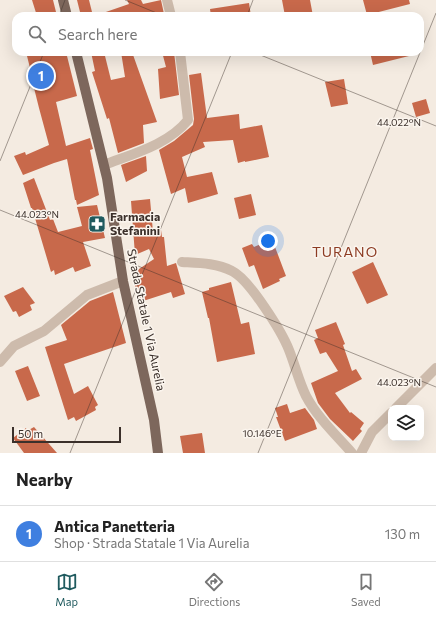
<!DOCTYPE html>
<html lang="en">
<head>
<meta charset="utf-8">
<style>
	body { margin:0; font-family:Commissioner,sans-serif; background:#f6f6f6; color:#222 }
	.controls { position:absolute; right:12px; bottom:12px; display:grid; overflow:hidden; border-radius:8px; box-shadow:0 4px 16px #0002 }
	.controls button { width:36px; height:36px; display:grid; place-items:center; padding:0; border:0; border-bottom:1px solid #e0e0e0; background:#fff; color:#222; font:20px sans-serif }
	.scale { position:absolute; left:12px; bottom:10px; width:109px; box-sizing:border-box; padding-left:4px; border:2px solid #3b302b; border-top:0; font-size:11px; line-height:14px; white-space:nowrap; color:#3b302b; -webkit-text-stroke:3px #fbf5ee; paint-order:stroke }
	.you { position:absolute; left:268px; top:241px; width:14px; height:14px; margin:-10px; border:3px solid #fff; border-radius:50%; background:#1a73e8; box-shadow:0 0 0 6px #1a73e833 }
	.badge { display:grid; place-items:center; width:26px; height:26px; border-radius:50%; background:#1f5a5e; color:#fff; font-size:13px; font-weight:700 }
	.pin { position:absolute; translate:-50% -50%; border:2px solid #fff; box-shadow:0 1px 4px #0006 }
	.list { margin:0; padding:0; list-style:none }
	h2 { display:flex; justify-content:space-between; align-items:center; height:52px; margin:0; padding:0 16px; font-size:17px }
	h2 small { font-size:13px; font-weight:400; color:#767676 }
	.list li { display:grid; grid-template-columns:26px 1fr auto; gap:12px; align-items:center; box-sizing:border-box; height:56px; padding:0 16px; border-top:1px solid #e0e0e0 }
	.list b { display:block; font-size:15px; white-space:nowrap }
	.list p { margin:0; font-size:13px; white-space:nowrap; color:#767676 }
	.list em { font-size:13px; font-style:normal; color:#767676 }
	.icon { flex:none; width:22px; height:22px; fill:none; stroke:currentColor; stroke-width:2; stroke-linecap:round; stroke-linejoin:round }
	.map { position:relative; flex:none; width:436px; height:453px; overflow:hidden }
	.search { position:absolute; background:#fff; box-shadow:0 4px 16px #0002; left:12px; right:12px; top:12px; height:44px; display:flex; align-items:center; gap:10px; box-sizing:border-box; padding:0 14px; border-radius:12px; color:#767676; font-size:15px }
	.sheet { height:108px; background:#fff }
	nav { display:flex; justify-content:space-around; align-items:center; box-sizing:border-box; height:56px; border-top:1px solid #e0e0e0; background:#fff; font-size:11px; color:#767676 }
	nav a { display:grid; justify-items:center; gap:2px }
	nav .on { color:#1f5a5e }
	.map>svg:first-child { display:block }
</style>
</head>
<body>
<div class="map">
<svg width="436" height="453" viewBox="0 0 436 453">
	<rect width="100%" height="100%" fill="#f4ebe1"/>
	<path fill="#c8694b" d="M32 0H53L57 16H37Z
		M77 0H89L93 16H81Z
		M127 0H141L143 4 161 0 164 14 157 16H101L100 14 129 4Z
		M282 0H310L313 16H285Z
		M363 0H409L410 4 367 15Z
		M249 3 251 16H211L210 9Z
		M26 52H66L77 96 56 102 66 146 90 138 93 149 90 150 99 195 77 205 76 200H75L67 159 54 163 23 175 14 156 25 152 26 155 49 145 39 108 32 80H33Z
		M91 52H104L111 80 125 77 121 52H132L157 122 143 125 144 143 118 153 109 118 107 119 92 72 95 71Z
		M162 52H174L179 95 160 99 158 69 166 67Z
		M370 52H408L409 56 373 65Z
		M201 73 207 118 239 114 240 129 262 125 269 157 245 162V161L238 163 233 140 203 142 205 147 182 157 187 177 212 172 218 194 188 203 185 188 171 194 159 150 174 141 193 125 194 119 189 75Z
		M344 79 348 104 331 107 325 82Z
		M426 99 430 113 416 117 412 103Z
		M146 156 147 171 126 182 121 165Z
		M34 178 50 220 53 219 58 232 82 226 77 207 97 205 105 238 83 242 91 266 75 272 73 267 55 275 54 270 51 272 32 208H31L23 183Z
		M251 194 256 215 239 219 234 198Z
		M150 199 153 232 161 230 162 237H164L167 266 176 263 185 294 173 298 171 292 140 302 132 276 137 275 136 271 154 259 149 249 135 255 131 201Z
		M272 239 286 276 279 279 280 281 263 289 254 265 249 267 242 248 252 244 254 247Z
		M373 262 388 295 367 304 352 272Z
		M231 282 241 324 249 322 255 354 217 362 209 318H208L202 292 209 290V288Z
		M23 287 35 303 30 305 32 310 19 317 16 311 13 312 4 296Z
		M113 292 126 343 64 364 74 394 88 386 98 405 95 407 96 410 76 421 74 417 68 420 45 347 67 340 61 325 90 301Z
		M336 322 345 344 343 345 352 371 356 369 362 379 335 393 350 413 351 412 364 423 360 429 362 431 353 441 330 419 318 403 311 383 338 371 326 352 320 354 314 340 318 338 315 330Z
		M28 366 40 396 27 401 15 371Z
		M287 404 290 413 305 408 314 420 317 429 285 441 276 417H278L275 408Z
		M34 427 57 453H24L13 438 26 428 27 431Z
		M202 433 205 453H183L180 436Z"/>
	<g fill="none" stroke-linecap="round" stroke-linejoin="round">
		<path stroke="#cdbbac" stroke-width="10" d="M167 0 171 16
			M104 165C132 154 168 145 188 120L180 52
			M182 262C199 263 216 263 232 271 249 279 282 332 289 350 295 365 299 382 306 396 317 417 336 435 352 453
			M0 362 14 346 44 331 87 295 123 281
			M396 408 436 368
			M361 453 372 432 391 413"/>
		<path stroke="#7d675c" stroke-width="10" d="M63 0 67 16
			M76 52 107 178 123 281 154 420 158 453"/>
	</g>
	<path fill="none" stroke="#3b302b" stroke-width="1" stroke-opacity="0.45" d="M125 0 164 16M59 16 65 0M247 16 253 0M253 52 436 126M0 161 44 52M0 210 436 387M70 453 232 52M258 453 436 13"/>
	<defs>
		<g id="pharmacy-square" transform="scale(0.9)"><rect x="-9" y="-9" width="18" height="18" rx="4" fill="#1f5a5e" stroke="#fbf5ee"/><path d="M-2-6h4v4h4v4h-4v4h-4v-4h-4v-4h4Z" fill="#fff"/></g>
	</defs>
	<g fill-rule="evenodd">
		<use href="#pharmacy-square" x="97" y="224"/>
	</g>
	<g text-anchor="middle" stroke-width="3" stroke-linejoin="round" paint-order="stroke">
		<g font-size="12" font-weight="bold" fill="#3b302b" stroke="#fbf5ee" text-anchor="start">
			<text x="110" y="221">Farmacia<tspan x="110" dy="14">Stefanini</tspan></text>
		</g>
		<g font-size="12" fill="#3b302b" stroke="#fbf5ee">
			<text transform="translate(146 320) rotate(78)" y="4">Strada Statale 1 Via Aurelia</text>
		</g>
		<g font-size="14" letter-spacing="1" fill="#8c3b22" stroke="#fbf5ee">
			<text x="345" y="257">TURANO</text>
		</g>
	</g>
	<g font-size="10" text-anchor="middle" fill="#3b302b" stroke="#fbf5ee" stroke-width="3" stroke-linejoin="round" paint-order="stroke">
		<text x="399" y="126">44.022°N</text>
		<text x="37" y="218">44.023°N</text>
		<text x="399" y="386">44.023°N</text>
		<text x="262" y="437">10.146°E</text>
	</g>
</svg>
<div class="controls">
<button><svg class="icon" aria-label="layers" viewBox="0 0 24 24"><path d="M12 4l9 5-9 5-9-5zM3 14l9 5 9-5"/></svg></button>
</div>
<div class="scale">50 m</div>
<div class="you"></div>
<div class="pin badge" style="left:41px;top:76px;background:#3f7fe0">1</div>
<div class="search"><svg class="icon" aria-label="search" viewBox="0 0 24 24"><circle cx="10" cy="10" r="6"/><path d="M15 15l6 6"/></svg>Search here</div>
</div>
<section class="sheet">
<h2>Nearby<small></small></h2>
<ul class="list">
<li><span class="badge" style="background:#3f7fe0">1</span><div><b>Antica Panetteria</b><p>Shop · Strada Statale 1 Via Aurelia</p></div><em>130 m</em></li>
</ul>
</section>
<nav>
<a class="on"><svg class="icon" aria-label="map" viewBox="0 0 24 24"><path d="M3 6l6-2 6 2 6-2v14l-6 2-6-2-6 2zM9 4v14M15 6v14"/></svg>Map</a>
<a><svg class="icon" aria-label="directions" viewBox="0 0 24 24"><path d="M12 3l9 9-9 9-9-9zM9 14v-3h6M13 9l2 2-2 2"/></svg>Directions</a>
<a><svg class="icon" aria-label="saved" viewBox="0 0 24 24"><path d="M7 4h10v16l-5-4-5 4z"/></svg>Saved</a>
</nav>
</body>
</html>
